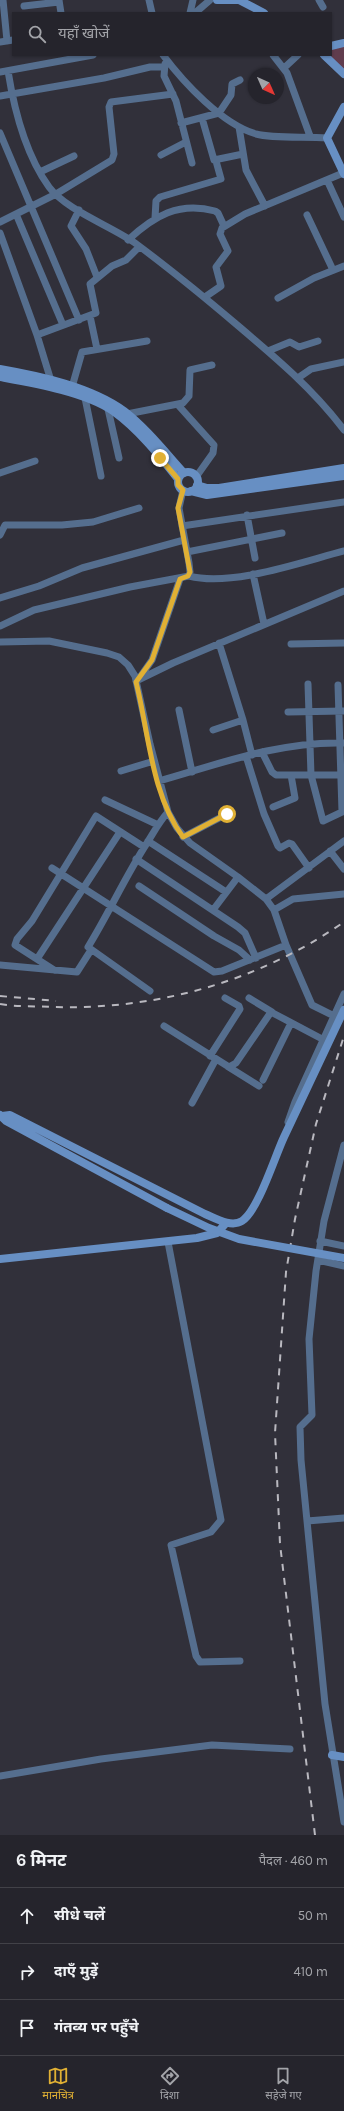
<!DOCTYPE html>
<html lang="hi">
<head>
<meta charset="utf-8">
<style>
	body { margin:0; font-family:Karla,"Noto Sans Devanagari",sans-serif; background:#313038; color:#f1f3f6 }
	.compass { position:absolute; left:248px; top:68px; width:36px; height:36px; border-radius:50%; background:#25242c; box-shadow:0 1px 3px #0004; rotate:135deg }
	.stop { position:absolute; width:12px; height:12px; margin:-9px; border:3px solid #e0b034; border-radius:50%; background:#fff }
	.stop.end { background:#e0b034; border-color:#fff; box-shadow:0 1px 4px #0008 }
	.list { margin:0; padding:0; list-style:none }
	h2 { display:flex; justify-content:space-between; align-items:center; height:52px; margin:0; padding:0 16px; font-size:17px }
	h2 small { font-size:13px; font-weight:400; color:#a3a4a9 }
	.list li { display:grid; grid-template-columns:26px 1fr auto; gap:12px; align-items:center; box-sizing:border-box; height:56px; padding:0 16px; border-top:1px solid #424148 }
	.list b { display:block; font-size:15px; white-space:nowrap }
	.list em { font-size:13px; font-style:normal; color:#a3a4a9 }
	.icon { flex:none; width:22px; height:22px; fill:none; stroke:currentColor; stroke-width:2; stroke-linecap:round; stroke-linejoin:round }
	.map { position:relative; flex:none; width:344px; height:1835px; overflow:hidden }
	.search { position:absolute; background:#25242c; box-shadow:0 1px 3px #0004; left:12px; right:12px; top:12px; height:44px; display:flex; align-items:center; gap:10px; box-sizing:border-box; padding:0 14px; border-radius:0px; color:#a3a4a9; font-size:15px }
	.sheet { height:220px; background:#25242c }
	nav { display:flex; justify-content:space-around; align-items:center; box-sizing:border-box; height:56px; border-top:1px solid #424148; background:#25242c; font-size:11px; color:#a3a4a9 }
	nav a { display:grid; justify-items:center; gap:2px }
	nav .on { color:#e0b034 }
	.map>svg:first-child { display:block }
</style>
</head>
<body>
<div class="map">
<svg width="344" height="1835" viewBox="0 0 344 1835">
	<rect width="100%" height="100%" fill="#31303a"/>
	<path fill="#603c4d" d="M344 45V70L325 55H331V48Z"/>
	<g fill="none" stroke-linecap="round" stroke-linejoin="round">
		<path stroke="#556e8e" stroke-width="7" d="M3 0 7 41
			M59 0 61 13
			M149 0 152 13
			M319 0 323 7
			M24 6 59 2
			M190 13 193 0
			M195 13 210 0
			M0 42 13 40
			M163 55C184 83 222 124 256 134 275 139 307 136 327 138
			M273 55 287 73 310 136
			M165 64 164 76 176 101 192 163
			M284 68 298 55
			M8 71C14 109 26 155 49 187 66 210 111 226 135 243 170 269 203 296 236 324 275 357 313 389 344 430
			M0 72 93 55
			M0 96 104 78 150 67H164
			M202 118 214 160 243 154
			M181 123 219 113 231 95 232 84 240 80
			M239 127 246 170 265 206
			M0 133 79 320
			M161 155 186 142
			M40 172 74 156
			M327 180 344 217
			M79 210 71 226 86 249 97 277
			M16 214 63 325
			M307 215 333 270
			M155 218 156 201 160 197 221 179 216 161
			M0 222 56 194 112 160 114 154 109 107 111 102 173 94
			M0 233 37 335 52 384
			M128 240C154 216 179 201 215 211L218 213 224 226
			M205 297 221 286 216 267 228 251 220 234 222 228 245 214 343 173
			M278 298 314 278 344 266
			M90 316 97 349
			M37 335 96 313 90 284 112 266 126 260 139 247
			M268 351 290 342 299 347 318 341
			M298 378 311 369 344 362
			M72 387 82 352 147 341
			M85 398 101 476
			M178 405 214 445 213 453 196 477
			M108 409 119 458
			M127 414 183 403 189 396 190 370 212 365
			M0 473 35 461
			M247 515 255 558
			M182 526 344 502
			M0 535 5 525H62L93 522 139 508
			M187 552 282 533
			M253 574 264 624
			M189 576C232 587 301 562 344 551
			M0 598 39 586 82 568 184 540
			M0 626 34 610 130 587 189 576 190 572 189 563 179 508 183 490
			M0 642 49 641 107 653 119 657 128 665 135 676 150 744 168 812 177 828 190 843 238 877 266 899 274 910 286 945 312 1005 334 1016
			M219 643 243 720 252 755
			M291 644 344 643
			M138 680 152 660 180 579
			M136 681 173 663 344 591
			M308 684 311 775 323 821 342 812 338 685
			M179 710 192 772
			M288 712 344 711
			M213 730 243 720
			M262 752 272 772 276 775H344
			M246 756 264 814 278 846 280 848 289 843 292 844 309 868
			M121 771 154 761
			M159 781C219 764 280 741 344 743
			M105 800 156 824
			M273 807 295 798 291 775
			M183 837 227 814
			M148 841 226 892
			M330 851 344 869
			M136 859 238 927 245 933 256 958
			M52 868 214 972 222 971 286 945
			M139 886 214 936 239 950 250 960
			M266 899 344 841
			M213 910 238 877
			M274 910 293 899 344 894
			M37 959 120 832
			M0 965 77 972 91 950
			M54 970 15 945 17 939 32 921 96 816 144 847
			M150 991 88 947C109 913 125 877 147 843 154 832 159 822 168 812
			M249 998 272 1012
			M164 1026 229 1067 236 1063 271 1012 324 1040
			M210 1056 240 1009 239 1006 225 998
			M227 1066 259 1086
			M263 1080 291 1023
			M192 1103 216 1059
			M288 1122 295 1102 344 994
			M344 1145 324 1221 316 1271 309 1339 312 1415 300 1427 301 1460 325 1704 344 1822
			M320 1241 344 1246
			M168 1242 221 1520 211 1532 171 1545 196 1656 200 1662 240 1661
			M318 1260 344 1266
			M307 1521 344 1518
			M0 1776 101 1759 212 1745 290 1749"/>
		<path stroke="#678fc3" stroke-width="8" d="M217 0H239L264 13
			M331 46 344 43
			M324 55 344 74
			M344 107 327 138 344 174
			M0 369C40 376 91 387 124 411 146 428 165 452 184 473
			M0 377C33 383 86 392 113 411 138 429 159 455 178 479
			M178 482a10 10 0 1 1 20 0a10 10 0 1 1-20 0Z
			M197 485 207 488H219L344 468
			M191 491 207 495 344 476
			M0 1115 6 1121 167 1208
			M2 1116 10 1115 205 1214C215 1218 231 1228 242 1221 258 1211 275 1156 284 1137 304 1095 324 1053 344 1010
			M0 1259 197 1238 217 1233 226 1223
			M332 1755 344 1757"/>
		<path stroke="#b9b8bf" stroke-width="2" stroke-dasharray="7 7" stroke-linecap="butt" d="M0 996 56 1001
			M0 1004C17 1007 35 1006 52 1007 157 1010 257 982 344 922
			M315 1835 280 1544 275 1433 286 1272 295 1219 316 1124 344 1036"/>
		<path stroke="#678fc3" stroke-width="8" d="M167 1208 209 1228 239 1239 344 1258"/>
	</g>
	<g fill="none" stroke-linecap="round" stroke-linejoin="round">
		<path stroke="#e0b034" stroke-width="5" d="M160 458 178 479V485L183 490 178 508 190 572 188 576 180 579 152 660 136 682C149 733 151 794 183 837L227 814"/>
	</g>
</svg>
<svg class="compass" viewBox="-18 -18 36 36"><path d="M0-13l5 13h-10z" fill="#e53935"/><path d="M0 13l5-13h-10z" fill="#a3a4a9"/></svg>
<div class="stop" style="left:227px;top:814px"></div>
<div class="stop end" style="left:160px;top:458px"></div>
<div class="search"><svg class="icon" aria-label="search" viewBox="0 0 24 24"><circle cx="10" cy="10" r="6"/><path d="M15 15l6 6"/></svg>यहाँ खोजें</div>
</div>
<section class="sheet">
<h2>6 मिनट<small>पैदल · 460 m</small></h2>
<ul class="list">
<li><svg class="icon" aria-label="ahead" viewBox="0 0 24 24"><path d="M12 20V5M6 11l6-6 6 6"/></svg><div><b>सीधे चलें</b></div><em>50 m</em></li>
<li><svg class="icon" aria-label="right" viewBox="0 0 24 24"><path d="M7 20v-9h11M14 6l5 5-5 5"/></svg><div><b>दाएँ मुड़ें</b></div><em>410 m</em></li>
<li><svg class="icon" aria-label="arrive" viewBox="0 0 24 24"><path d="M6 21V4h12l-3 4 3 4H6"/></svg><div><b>गंतव्य पर पहुँचे</b></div></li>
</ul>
</section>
<nav>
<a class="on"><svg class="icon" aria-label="map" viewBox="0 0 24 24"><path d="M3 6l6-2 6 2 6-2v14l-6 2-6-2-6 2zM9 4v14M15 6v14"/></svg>मानचित्र</a>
<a><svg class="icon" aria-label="directions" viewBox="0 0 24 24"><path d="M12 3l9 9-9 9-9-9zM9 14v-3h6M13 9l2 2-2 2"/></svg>दिशा</a>
<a><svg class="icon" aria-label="saved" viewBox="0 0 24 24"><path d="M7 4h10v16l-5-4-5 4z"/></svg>सहेजे गए</a>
</nav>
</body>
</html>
